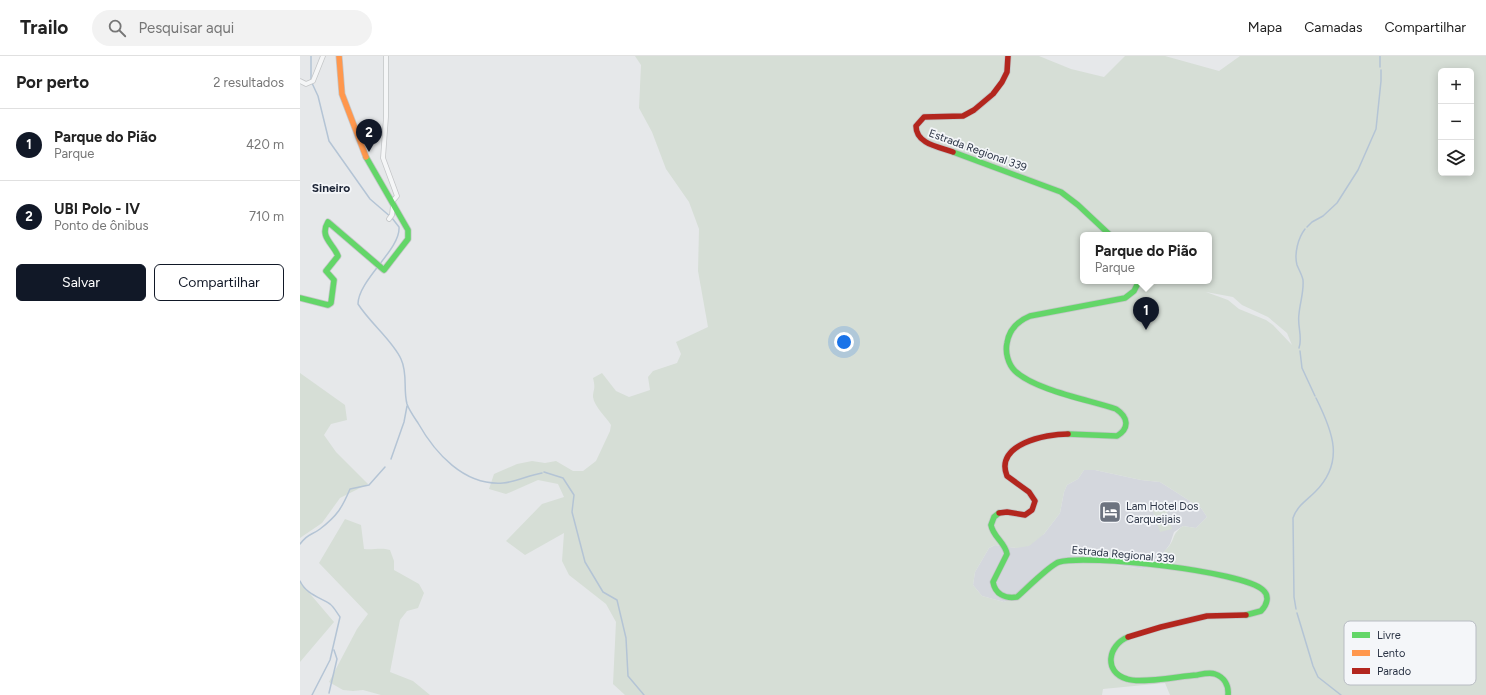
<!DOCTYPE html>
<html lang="pt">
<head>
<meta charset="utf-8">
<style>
	body { margin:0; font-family:Figtree,sans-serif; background:#f2f2f2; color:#222 }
	.controls { position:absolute; right:12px; top:12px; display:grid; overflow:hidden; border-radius:6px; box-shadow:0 2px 10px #0003 }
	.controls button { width:36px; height:36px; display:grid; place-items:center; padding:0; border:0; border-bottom:1px solid #e0e0e0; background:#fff; color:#222; font:20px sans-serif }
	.you { position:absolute; left:544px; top:286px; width:14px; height:14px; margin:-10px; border:3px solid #fff; border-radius:50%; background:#1a73e8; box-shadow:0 0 0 6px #1a73e833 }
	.badge { display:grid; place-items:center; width:26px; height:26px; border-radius:50%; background:#111827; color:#fff; font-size:13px; font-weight:700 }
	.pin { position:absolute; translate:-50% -33px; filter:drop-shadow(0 1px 2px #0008) }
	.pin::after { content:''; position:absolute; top:21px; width:14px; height:12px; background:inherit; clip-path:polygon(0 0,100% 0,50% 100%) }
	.popup { position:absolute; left:780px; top:176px; width:132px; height:52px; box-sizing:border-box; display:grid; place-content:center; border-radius:6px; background:#fff; filter:drop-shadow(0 1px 3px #0005); font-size:13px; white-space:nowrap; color:#767676 }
	.popup b { font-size:15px; color:#222 }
	.popup::after { content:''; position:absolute; left:50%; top:100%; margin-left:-8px; border:8px solid transparent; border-top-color:#fff }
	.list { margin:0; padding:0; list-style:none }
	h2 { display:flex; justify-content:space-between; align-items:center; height:52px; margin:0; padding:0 16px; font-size:17px }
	h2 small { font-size:13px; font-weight:400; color:#767676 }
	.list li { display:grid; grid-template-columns:26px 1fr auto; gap:12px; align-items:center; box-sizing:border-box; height:72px; padding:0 16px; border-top:1px solid #e0e0e0 }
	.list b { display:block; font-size:15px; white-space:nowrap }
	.list p { margin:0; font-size:13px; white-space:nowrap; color:#767676 }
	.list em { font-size:13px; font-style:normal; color:#767676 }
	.actions { display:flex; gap:8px; padding:12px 16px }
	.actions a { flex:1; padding:9px 0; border:1px solid #111827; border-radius:6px; text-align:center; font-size:14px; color:#111827 }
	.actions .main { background:#111827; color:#fff }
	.icon { flex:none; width:22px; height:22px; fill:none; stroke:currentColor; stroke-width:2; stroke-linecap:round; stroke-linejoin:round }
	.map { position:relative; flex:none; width:1186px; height:639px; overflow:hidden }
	header { display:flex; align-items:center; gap:24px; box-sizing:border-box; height:56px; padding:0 20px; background:#fff; border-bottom:1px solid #e0e0e0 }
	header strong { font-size:19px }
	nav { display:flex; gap:22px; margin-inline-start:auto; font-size:14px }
	.search { width:280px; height:36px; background:#f2f2f2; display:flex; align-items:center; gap:10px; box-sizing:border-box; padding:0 14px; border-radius:22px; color:#767676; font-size:15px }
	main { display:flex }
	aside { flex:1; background:#fff }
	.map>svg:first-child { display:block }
</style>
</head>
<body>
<header>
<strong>Trailo</strong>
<div class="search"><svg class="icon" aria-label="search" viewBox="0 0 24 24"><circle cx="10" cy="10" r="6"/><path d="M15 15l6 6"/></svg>Pesquisar aqui</div>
<nav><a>Mapa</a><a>Camadas</a><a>Compartilhar</a></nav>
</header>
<main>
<aside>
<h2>Por perto<small>2 resultados</small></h2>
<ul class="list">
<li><span class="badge">1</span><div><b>Parque do Pião</b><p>Parque</p></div><em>420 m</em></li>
<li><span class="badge">2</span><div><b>UBI Polo - IV</b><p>Ponto de ônibus</p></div><em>710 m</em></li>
</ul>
<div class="actions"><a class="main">Salvar</a><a>Compartilhar</a></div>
</aside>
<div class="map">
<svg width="1186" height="639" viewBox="0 0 1186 639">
	<rect width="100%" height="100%" fill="#e6e8ea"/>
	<path fill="#d4d7dd" d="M784 414H795L841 424 860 426 901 452 907 461 896 472 883 470 874 476 870 488 862 499 844 513 793 505 704 546 682 540 673 529 675 516 689 492 695 489 716 492 744 478 760 457 764 436 767 429 778 423Z"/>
	<path fill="#d6ded6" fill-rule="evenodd" d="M335 0H739L771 13 804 21 825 0H865L919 15 940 0H1186V639H870L865 627 803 633 802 639H325L313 628 316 566 306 548 269 519 262 505 264 477 225 499 206 485 242 448 264 441 258 428 238 424 206 438 189 433 194 418 217 408 232 405 245 407 256 405 273 415H283L296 405 310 375 311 369C306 361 294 350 293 341 293 333 296 334 293 322L302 317 316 335 329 341 350 334 348 321 353 315 377 307 381 298 376 286 408 271 398 215 399 173 389 146 366 113 352 76 339 52 341 9ZM1141 15H1171V117H1141ZM783 179H909V225H783ZM906 236 933 241 942 249 968 261 987 277 992 289 973 269 966 264 939 253 928 244ZM784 414H795L841 424 860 426 901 452 907 461 896 472 883 470C871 479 876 481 869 490 862 499 853 506 844 513L769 502 755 507 710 543 704 546 682 540 673 529 675 516 689 492 695 489 716 492 729 490 744 478 760 457 764 436 767 429 778 423Z
		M0 317 45 349 47 364 31 368 24 379 36 396 68 428 40 442 22 467 0 482Z
		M864 446 872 473 860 476 851 449Z
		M45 463 61 469 64 493C74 494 81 491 90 494L94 505V514L119 528 124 537 118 552 107 555 100 564 90 616 113 625 130 639H81L63 634 53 635 43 634 29 626 57 573 68 558 19 507Z
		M0 526 34 566 0 606Z"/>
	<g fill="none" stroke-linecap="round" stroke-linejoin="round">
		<path stroke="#b4c4d5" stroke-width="1.5" d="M11 0V25L18 40 29 85 70 143 92 162 99 171C101 193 58 224 58 248 70 267 93 285 101 303 108 318 103 333 107 348 109 354 114 361 118 367 135 397 164 430 203 427 216 426 229 419 242 417
			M1080 0V11
			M1007 171 1012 166 1023 160 1037 147 1058 114 1076 73 1081 25V14
			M999 292C1003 281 997 270 999 258 1000 246 1004 236 1003 224 1002 219 999 214 997 209 994 198 998 182 1005 173
			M1000 295 1002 312 1015 340
			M91 403 104 366 107 350
			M244 416 263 422 274 439 272 456 285 506 303 536 317 544 326 582 328 620 344 639
			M0 488C9 476 11 480 20 473 37 460 42 452 50 433L69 429 85 411
			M0 525C6 538 19 541 30 548 34 551 37 557 40 561L30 604 12 639
			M996 553 994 541 993 462C997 450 1006 445 1015 436 1045 406 1033 376 1016 342
			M997 557 1013 610 1018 621 1041 639
			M29 637 37 603 34 594"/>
		<g stroke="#c4c6c8" stroke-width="5.5">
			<path id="street" d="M86 0V61L83 102 97 140 92 146
				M0 25 6 28 13 25 23 0
				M89 163 92 159 93 148"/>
		</g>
		<g stroke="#c4c6c8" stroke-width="7">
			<path id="fast" d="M653 96 761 136 778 149 810 179
				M0 242 28 249 31 247 34 224 26 215 38 200C33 187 19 181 28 166L84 214 108 183V174L66 101
				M768 378 817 380C830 372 828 361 816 353 789 344 735 334 715 315 708 308 705 296 707 287 709 274 718 265 730 260L825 242 834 235 839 225
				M699 457 694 461 691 469C693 481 705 486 707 498L693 526C695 538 705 543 717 541 725 534 751 508 759 506 787 498 943 515 963 534 970 540 967 549 961 555L946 559
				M828 581C808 589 803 616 827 623 841 628 880 620 897 619 902 618 910 616 915 618 924 621 929 629 928 639"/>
		</g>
		<g stroke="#c4c6c8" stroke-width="7">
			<path id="slow" d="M39 0 42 38 66 101"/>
		</g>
		<g stroke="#c4c6c8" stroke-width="7">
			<path id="jam" d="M653 96C639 91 616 88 616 70L624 61 663 60 674 54 693 38 702 26 707 16 708 0
				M699 457 707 456 725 459 732 454 735 445 729 436 707 420C694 388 746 378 768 378
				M828 581 861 571 907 560 946 559"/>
		</g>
		<use href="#street" stroke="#f5f6f7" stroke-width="4"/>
		<use href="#fast" stroke="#63d668" stroke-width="5.5"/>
		<use href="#slow" stroke="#ff974d" stroke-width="5.5"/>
		<use href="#jam" stroke="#b3261e" stroke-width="5.5"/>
	</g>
	<defs>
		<g id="hotel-square" transform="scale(1.15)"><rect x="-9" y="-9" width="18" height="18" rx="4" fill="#6c737f" stroke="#f4f6f9"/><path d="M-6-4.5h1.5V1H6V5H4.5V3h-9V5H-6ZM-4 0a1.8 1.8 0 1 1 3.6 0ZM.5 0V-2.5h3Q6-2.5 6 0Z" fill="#fff"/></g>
	</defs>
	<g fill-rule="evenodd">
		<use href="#hotel-square" x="810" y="456"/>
	</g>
	<g text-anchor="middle" stroke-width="3.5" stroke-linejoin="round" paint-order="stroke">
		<g font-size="11" fill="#2b3445" stroke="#f4f6f9">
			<text transform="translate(678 94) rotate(20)" y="4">Estrada Regional 339</text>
			<text transform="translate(823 498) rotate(5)" y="4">Estrada Regional 339</text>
		</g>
		<g font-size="11" fill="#2b3445" stroke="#f4f6f9" text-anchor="start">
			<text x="826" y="454">Lam Hotel Dos<tspan x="826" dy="13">Carqueijais</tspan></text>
		</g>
		<g font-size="12" font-weight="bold" fill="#1d2536" stroke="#f4f6f9">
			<text x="31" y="136">Sineiro</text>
		</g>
	</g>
	<rect x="1044" y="565" width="132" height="64" rx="6" fill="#f4f6f9" stroke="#b8bcc3" stroke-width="1"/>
	<rect x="1052" y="576" width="18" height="6" fill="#63d668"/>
	<rect x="1052" y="594" width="18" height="6" fill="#ff974d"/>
	<rect x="1052" y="612" width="18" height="6" fill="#b3261e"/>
	<g font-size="11" fill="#2b3445">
		<text x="1077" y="583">Livre</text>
		<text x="1077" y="601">Lento</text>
		<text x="1077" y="619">Parado</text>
	</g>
</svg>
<div class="controls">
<button>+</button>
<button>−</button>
<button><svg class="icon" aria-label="layers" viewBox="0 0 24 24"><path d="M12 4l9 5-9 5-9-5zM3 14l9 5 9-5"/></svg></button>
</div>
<div class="you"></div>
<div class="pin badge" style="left:846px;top:274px">1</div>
<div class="popup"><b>Parque do Pião</b>Parque</div>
<div class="pin badge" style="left:69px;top:96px">2</div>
</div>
</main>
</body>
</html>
